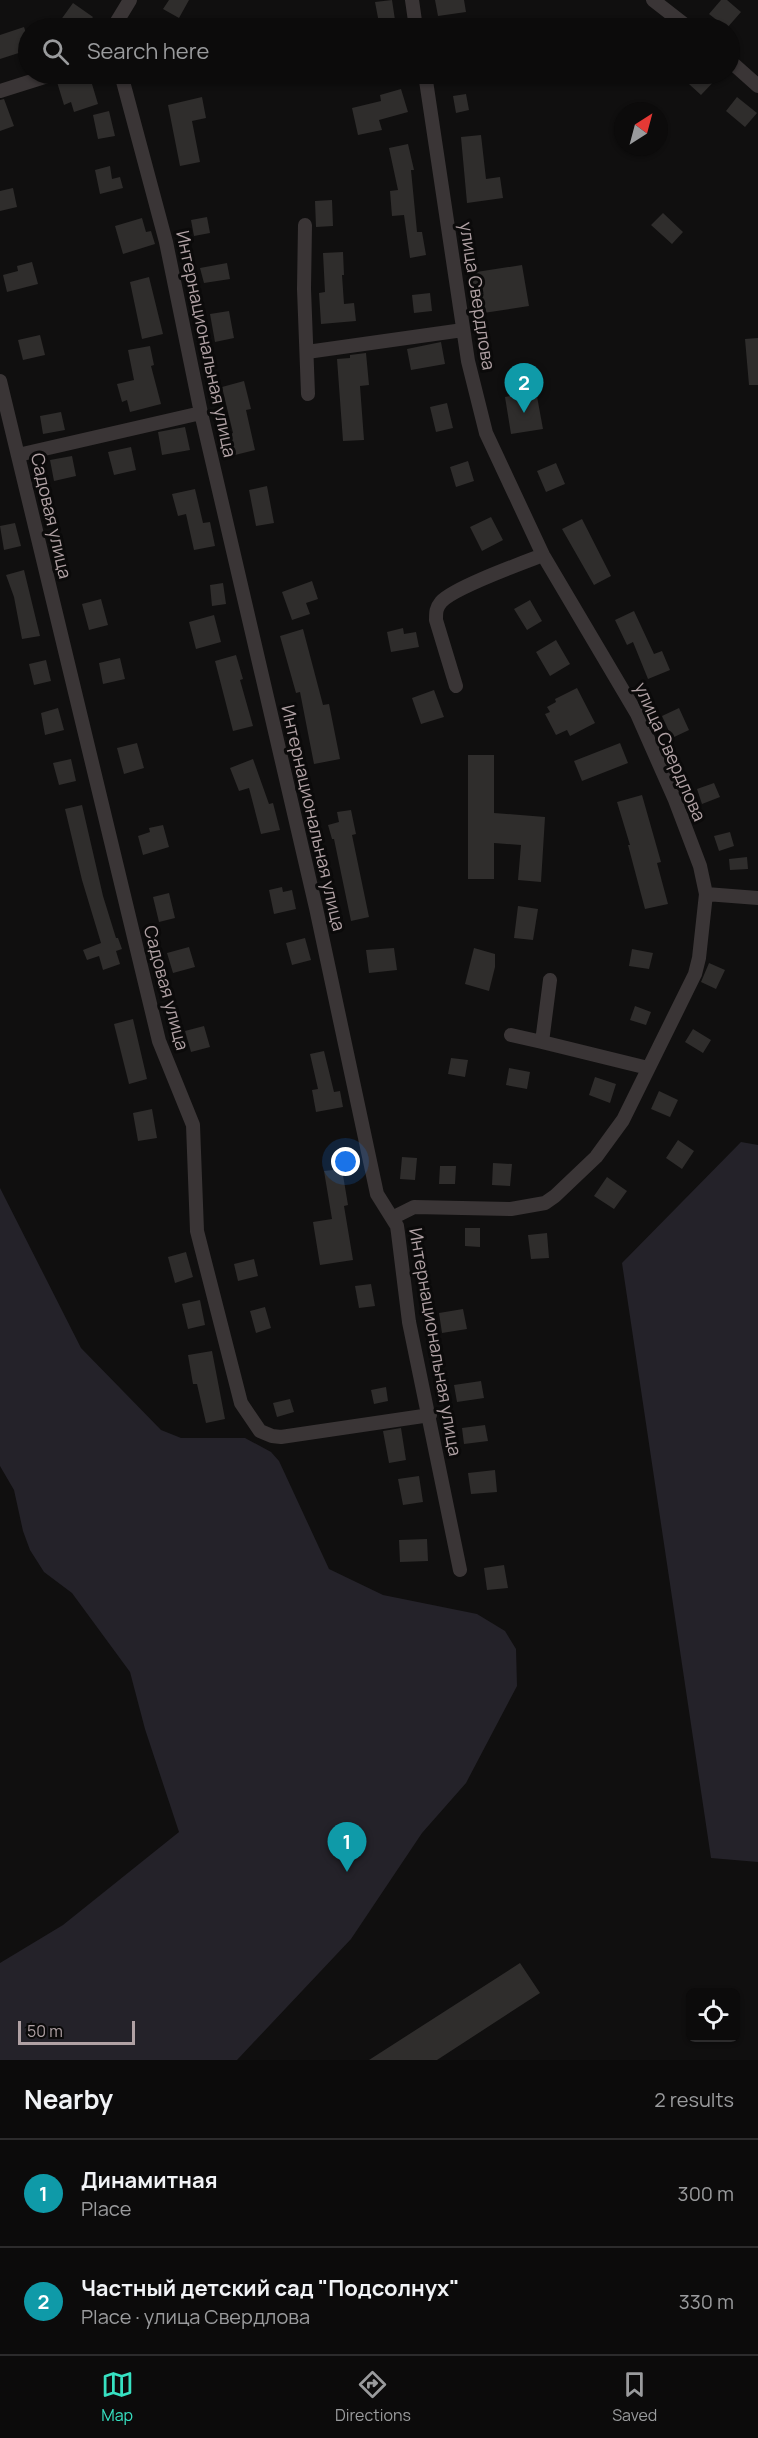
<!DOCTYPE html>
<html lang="en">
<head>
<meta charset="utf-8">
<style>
	body { margin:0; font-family:Manrope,sans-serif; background:#1a1919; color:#f1f3f6 }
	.controls { position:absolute; right:18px; bottom:18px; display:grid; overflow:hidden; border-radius:9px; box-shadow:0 2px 4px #0004 }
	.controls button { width:54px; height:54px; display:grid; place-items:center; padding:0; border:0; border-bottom:2px solid #2c2b2c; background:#0c0b0b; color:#f1f3f6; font:30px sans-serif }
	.compass { position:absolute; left:614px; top:102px; width:54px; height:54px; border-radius:50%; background:#0c0b0b; box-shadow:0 2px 4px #0004; rotate:36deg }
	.scale { position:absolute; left:18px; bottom:15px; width:117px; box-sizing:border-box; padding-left:6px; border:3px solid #b0a1a4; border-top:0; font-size:16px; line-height:21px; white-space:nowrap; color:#b0a1a4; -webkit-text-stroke:4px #0b0a0a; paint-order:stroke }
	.you { position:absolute; left:346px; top:1162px; width:21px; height:21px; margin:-15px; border:4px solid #fff; border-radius:50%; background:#1a73e8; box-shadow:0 0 0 9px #1a73e833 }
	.badge { display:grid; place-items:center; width:39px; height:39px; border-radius:50%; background:#37e1c2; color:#fff; font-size:20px; font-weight:700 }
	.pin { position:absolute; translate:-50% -50px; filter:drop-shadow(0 2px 3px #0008) }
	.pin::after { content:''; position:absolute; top:32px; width:21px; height:18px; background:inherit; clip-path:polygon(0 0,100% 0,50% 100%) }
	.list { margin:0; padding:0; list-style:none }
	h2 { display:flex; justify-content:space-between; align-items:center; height:78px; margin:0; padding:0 24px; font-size:26px }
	h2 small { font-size:20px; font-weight:400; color:#9a9b9d }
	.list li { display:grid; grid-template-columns:39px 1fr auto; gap:18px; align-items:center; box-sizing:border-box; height:108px; padding:0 24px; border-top:2px solid #2c2b2c }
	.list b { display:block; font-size:22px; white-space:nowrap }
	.list p { margin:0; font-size:20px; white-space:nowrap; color:#9a9b9d }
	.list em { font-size:20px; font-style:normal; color:#9a9b9d }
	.icon { flex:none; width:33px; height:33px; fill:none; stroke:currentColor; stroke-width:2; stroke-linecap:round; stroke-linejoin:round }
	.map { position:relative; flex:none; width:758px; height:2060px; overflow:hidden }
	.search { position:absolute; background:#0c0b0b; box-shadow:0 2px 4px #0004; left:18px; right:18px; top:18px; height:66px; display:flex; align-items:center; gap:15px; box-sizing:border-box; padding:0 21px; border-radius:33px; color:#9a9b9d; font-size:22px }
	.sheet { height:294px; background:#0c0b0b }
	nav { display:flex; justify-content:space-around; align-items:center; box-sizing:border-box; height:84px; border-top:2px solid #2c2b2c; background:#0c0b0b; font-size:16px; color:#9a9b9d }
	nav a { display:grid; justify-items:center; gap:3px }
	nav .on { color:#37e1c2 }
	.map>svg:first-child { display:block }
</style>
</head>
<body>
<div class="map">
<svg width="758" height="2060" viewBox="0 0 758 2060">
	<rect width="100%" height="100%" fill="#100f0f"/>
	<path fill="#242229" d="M741 1142 758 1145V1862L711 1858 622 1263Z
		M0 1188 81 1348 161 1430 181 1438H245L271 1452 279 1461 329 1569 383 1595 477 1614 505 1631 516 1649 517 1686 466 1783 422 1833 351 1939 237 2060H0V1963L63 1925 179 1832 145 1729 130 1672 72 1593 44 1572 30 1550 23 1531 14 1490 0 1466Z"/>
	<path fill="#2f2d2c" d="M169 0H189L179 18 163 9Z
		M392 0 395 20 379 23 375 2Z
		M435 0H464L466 12 438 16Z
		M721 0H727L741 12 727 28 709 14Z
		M73 3 93 17 84 28H55Z
		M24 27 28 39V50L0 59V35Z
		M73 74H89L98 104 74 112 71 102 64 105 57 82 62 77Z
		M678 74H721L701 95Z
		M401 89 408 112 379 120 382 130 358 135 352 108 381 101 380 95Z
		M466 94 469 110 456 113 453 96Z
		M202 97 206 118 192 121 200 162 180 166 168 105Z
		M737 97 757 113 745 127 726 111Z
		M4 99 14 126 0 131V100Z
		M109 111 115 136 98 139 93 115Z
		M481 135 486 179 500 177 503 198 467 203 461 137Z
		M408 144 414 170H411L417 232H422L426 255 410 258 404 215 392 216 390 191 398 190 389 148Z
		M110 166 112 179 120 177 123 188 100 194 95 170Z
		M13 188 17 207 0 211V191Z
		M332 200 333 226 316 227 315 201Z
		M663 213 683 232 672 244 651 225Z
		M207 217 210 233 194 236 191 220Z
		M142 218 146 232 151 231 155 244 123 254 115 226Z
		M343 252 344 275H342L344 304 354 303 356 321 321 324 319 293 325 292 323 253Z
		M32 262 38 284 7 292 3 275 18 271 17 266Z
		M227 263 230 279 204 283 200 268Z
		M522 265 529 306 477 314 470 273Z
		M149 277 163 334 142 339 130 282Z
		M430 293 432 311 414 313 412 295Z
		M229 311 234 338 215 342 210 314Z
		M40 335 45 355 23 360 18 340Z
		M758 338V385H749L745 339Z
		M441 342 445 364 411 370 407 349Z
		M150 346 154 365 151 366 161 404 130 412 127 400 122 402 117 384 134 380 128 350Z
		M366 353 369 385 360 386 364 440 343 441 337 359 350 358V355Z
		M244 381 251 409 246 410 255 450 235 455 230 434 233 433 222 387Z
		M536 391 543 429 511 434 505 397Z
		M447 403 453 428 436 432 430 407Z
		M61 412 65 430 43 434 40 416Z
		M185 427 190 450 162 455 158 432Z
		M131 447 136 470 114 475 108 452Z
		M72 456 76 476 54 481 50 460Z
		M468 461 474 481 456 487 450 467Z
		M556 463 565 484 546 492 537 471Z
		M267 486 274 523 256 526 249 490Z
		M195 489 203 523 210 522 215 546 194 550 186 514 178 516 172 494Z
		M491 517 503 540 482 551 470 527Z
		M582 519 611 576 594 585 562 529Z
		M15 523 21 546 4 550 0 526Z
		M24 570 40 636 22 639 14 597 6 575Z
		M312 581 318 599 306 603 310 614 292 620 282 592Z
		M223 583 226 604 212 606 210 585Z
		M101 599 108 625 89 630 82 604Z
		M530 600 542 621 527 630 514 609Z
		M634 611 654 654 662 651 670 670 648 679 633 642 627 645 615 620Z
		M214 615 221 642 196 649 189 622Z
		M403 628 404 634 416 632 419 647 391 652 387 632Z
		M303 629 323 705 329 704 340 759 314 764 300 692 296 693 280 636Z
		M556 640 570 664 550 676 536 652Z
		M236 655 243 679 240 680 253 726 233 731 215 661Z
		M120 658 125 679 103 684 99 663Z
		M46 660 51 681 34 685 29 664Z
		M577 688 595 723 570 736 567 730 556 735 545 714 550 712 547 707 556 702 555 699Z
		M434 690 444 717 421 724 412 698Z
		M58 708 64 730 45 735 41 713Z
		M679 708 689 730 672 738 662 716Z
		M137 743 144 768 124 774 117 748Z
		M620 743 628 763 582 781 574 761Z
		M468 755H494V813L545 817 541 882 518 880 521 845 494 843V879H468Z
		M71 759 76 781 59 785 53 763Z
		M253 759 269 804 273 803 280 830 261 834 249 788 239 791 230 768Z
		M714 783 720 797 702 804 697 789Z
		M642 795 661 862 657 863 668 904 645 909 628 845H630L617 802Z
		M82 805 103 896 116 938H118L122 949 116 951 120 964 103 970 99 956 87 960 83 950 101 943 82 880 65 809Z
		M351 810 356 834 352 835 369 917 351 921 334 839H332L328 825 339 822 337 812Z
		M163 825 169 847 143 855 138 836 150 832 149 828Z
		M730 832 734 846 719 851 714 836Z
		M747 857 748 869 730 870 729 859Z
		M282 887 283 892 292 890 296 909 274 914 269 890Z
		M169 893 175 918 159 922 153 897Z
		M518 906 538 909 533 940 514 938Z
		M305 938 311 960 292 965 286 943Z
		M189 947 195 967 173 973 167 953Z
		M394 948 397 970 369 973 366 950Z
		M474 948 495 954V967L489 991 465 984Z
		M632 949 653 953 649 969 629 966Z
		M709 963 725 970 716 989 701 982Z
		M635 1006 651 1012 646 1025 630 1020Z
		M133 1019 147 1079 129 1084 114 1024Z
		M204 1026 210 1047 191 1052 185 1031Z
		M693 1029 711 1040 703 1053 685 1042Z
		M324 1051 334 1092 340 1091 343 1107 316 1112 312 1090 318 1089 310 1054Z
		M451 1058 468 1060 465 1077 448 1074Z
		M509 1068 530 1072 527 1089 506 1085Z
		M595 1077 616 1084 610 1103 589 1095Z
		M659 1091 678 1100 670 1117 651 1109Z
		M152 1109 157 1138 138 1141 133 1113Z
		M678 1140 694 1151 682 1169 666 1158Z
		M402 1157 417 1158 415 1180 400 1179Z
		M493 1163 512 1164 510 1186 492 1185Z
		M440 1166H456L455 1184H439Z
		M342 1169 348 1205 344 1206 353 1260 320 1265 313 1222 332 1219 324 1171Z
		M607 1177 627 1191 614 1209 594 1196Z
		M465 1228H480V1247L465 1246Z
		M547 1233 549 1258 531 1259 528 1235Z
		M186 1252 193 1277 175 1283 168 1257Z
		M254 1259 258 1276 238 1281 234 1264Z
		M371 1284 375 1306 359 1308 355 1286Z
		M200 1300 205 1325 188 1329 182 1304Z
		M265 1307 271 1328 256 1333 250 1311Z
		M463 1309 467 1329 442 1333 439 1313Z
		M212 1351 225 1419 206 1423 197 1384H193L188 1355Z
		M481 1381 484 1398 457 1402 454 1385Z
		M386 1387 388 1401 374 1404 371 1390Z
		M290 1399 294 1412 277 1417 273 1403Z
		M485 1425 488 1441 464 1444 462 1428Z
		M401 1428 406 1460 389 1463 383 1431Z
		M495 1470 497 1492 471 1494 468 1473Z
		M419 1476 423 1502 403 1505 398 1479Z
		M427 1539 428 1561 400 1562 399 1540Z
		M504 1565 508 1588 487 1590 484 1568Z
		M520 1963 540 1993 437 2060H369Z"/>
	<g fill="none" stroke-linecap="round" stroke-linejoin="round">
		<path stroke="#3a3536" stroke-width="14" d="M412 0 416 28
			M653 0 689 28
			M113 28 130 0
			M730 61 758 86
			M121 74 166 242 201 413 316 908 377 1194 397 1226 398 1233 409 1322 460 1570
			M0 91 54 74
			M305 225 304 289 308 394
			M307 352 463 330
			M0 381 159 1041 193 1125 197 1231 241 1403 260 1431 272 1436 281 1437 430 1415
			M18 455 201 413
			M456 686 436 620C436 612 436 608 441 602 453 588 522 563 543 555
			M706 894 758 898
			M550 980 542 1042 648 1068
			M511 1035 542 1042
			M392 1218 414 1207 511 1209 545 1203 555 1196 596 1157 623 1120 695 974 699 958 706 894 700 866 675 800 637 714 543 555 486 433 468 361 425 74"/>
	</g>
	<g text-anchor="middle" stroke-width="6" stroke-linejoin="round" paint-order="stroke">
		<g font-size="18" fill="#b0a1a4" stroke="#0b0a0a">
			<text transform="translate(477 296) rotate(81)" y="6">улица Свердлова</text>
			<text transform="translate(206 344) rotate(78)" y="6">Интернациональная улица</text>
			<text transform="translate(51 516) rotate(77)" y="6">Садовая улица</text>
			<text transform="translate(670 752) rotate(66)" y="6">улица Свердлова</text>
			<text transform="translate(313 818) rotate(77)" y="6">Интернациональная улица</text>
			<text transform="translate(166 988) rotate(75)" y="6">Садовая улица</text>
			<text transform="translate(435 1342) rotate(80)" y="6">Интернациональная улица</text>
		</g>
	</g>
</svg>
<div class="controls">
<button><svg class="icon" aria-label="locate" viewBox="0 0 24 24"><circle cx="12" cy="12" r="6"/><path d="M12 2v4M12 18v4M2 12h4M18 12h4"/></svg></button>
</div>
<svg class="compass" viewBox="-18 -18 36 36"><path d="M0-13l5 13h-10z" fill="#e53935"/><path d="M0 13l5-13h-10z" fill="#9a9b9d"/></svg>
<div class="scale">50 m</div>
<div class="you"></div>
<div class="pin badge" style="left:347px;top:1872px;background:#0f9aa8">1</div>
<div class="pin badge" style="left:524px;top:413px;background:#0f9aa8">2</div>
<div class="search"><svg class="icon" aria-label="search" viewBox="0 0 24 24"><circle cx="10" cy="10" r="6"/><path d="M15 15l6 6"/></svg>Search here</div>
</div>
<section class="sheet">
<h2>Nearby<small>2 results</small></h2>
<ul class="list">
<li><span class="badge" style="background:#0f9aa8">1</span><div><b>Динамитная</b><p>Place</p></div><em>300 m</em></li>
<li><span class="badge" style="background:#0f9aa8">2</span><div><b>Частный детский сад &quot;Подсолнух&quot;</b><p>Place · улица Свердлова</p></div><em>330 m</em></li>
</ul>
</section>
<nav>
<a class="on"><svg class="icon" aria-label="map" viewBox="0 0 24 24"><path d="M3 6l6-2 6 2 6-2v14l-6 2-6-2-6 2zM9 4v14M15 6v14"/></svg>Map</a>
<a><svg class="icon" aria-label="directions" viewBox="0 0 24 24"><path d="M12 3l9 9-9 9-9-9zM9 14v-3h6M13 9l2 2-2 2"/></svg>Directions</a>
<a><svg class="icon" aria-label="saved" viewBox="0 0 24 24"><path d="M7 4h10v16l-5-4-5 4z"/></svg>Saved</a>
</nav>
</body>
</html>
